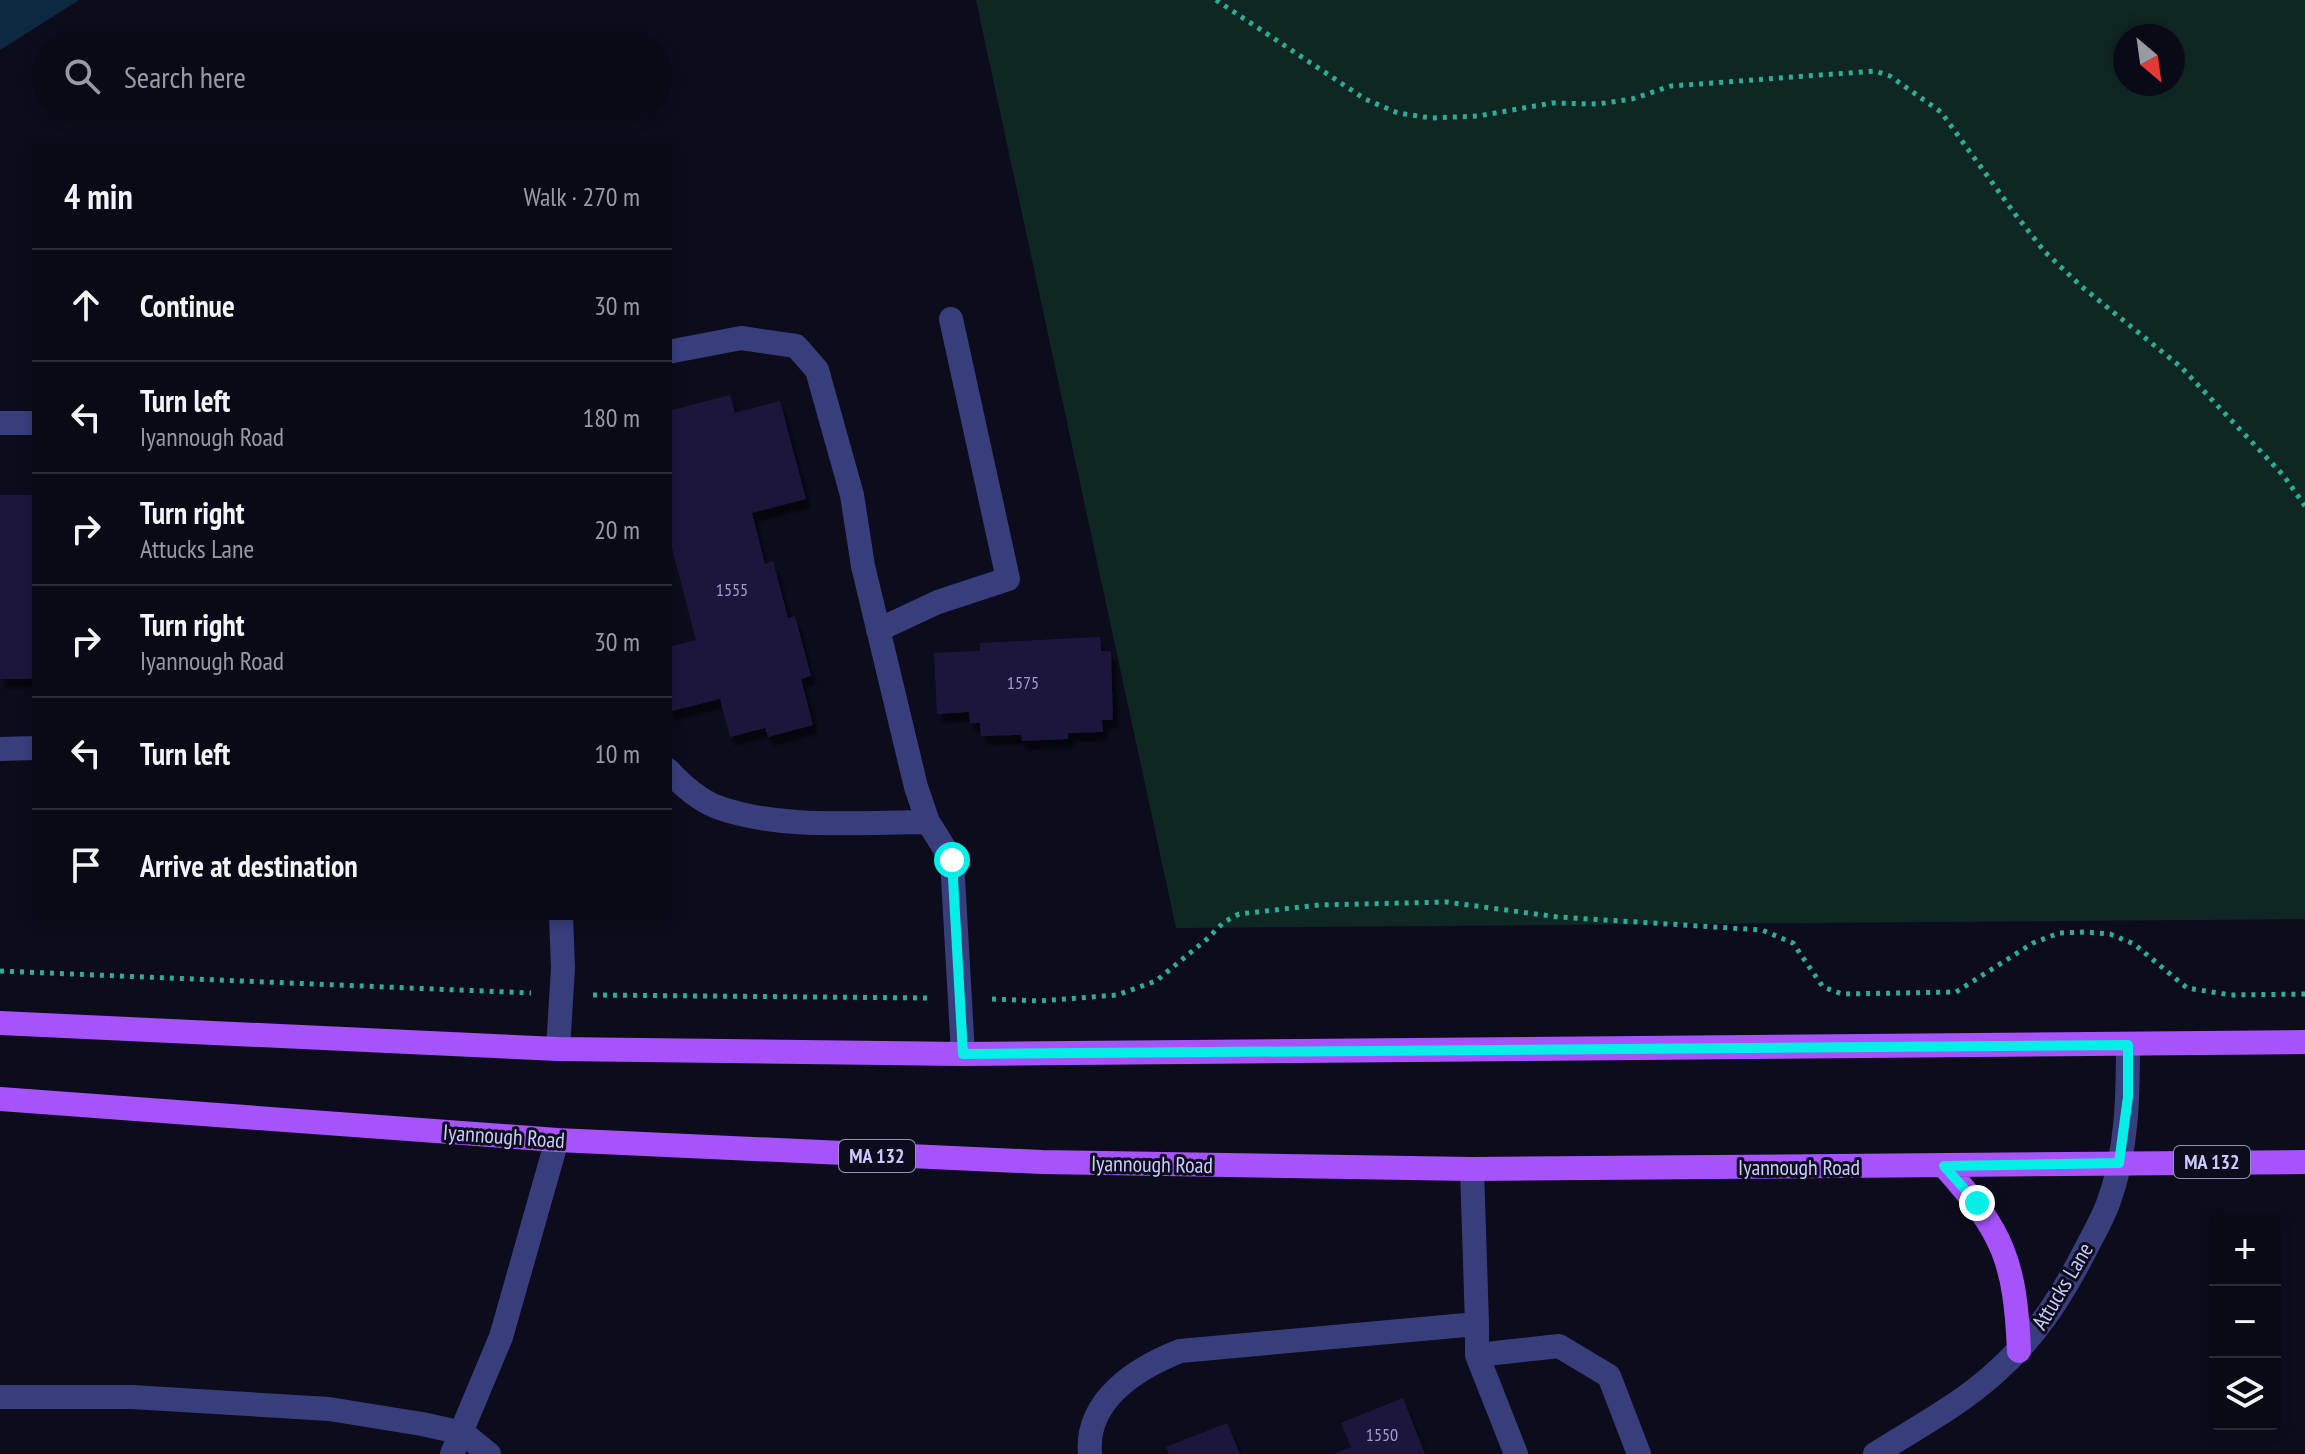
<!DOCTYPE html>
<html lang="en">
<head>
<meta charset="utf-8">
<style>
	body { margin:0; font-family:"PT Sans Narrow",sans-serif; background:#13121f; color:#f1f3f6 }
	.controls { position:absolute; right:24px; bottom:24px; display:grid; overflow:hidden; border-radius:8px; box-shadow:0 4px 12px #0003 }
	.controls button { width:72px; height:72px; display:grid; place-items:center; padding:0; border:0; border-bottom:2px solid #2a2a35; background:#0a0916; color:#f1f3f6; font:40px sans-serif }
	.compass { position:absolute; left:2113px; top:24px; width:72px; height:72px; border-radius:50%; background:#0a0916; box-shadow:0 4px 12px #0003; rotate:151deg }
	.stop { position:absolute; width:24px; height:24px; margin:-18px; border:6px solid #05efe8; border-radius:50%; background:#fff }
	.stop.end { background:#05efe8; border-color:#fff; box-shadow:0 2px 8px #0008 }
	.list { margin:0; padding:0; list-style:none }
	h2 { display:flex; justify-content:space-between; align-items:center; height:104px; margin:0; padding:0 32px; font-size:34px }
	h2 small { font-size:26px; font-weight:400; color:#999aa1 }
	.list li { display:grid; grid-template-columns:52px 1fr auto; gap:24px; align-items:center; box-sizing:border-box; height:112px; padding:0 32px; border-top:2px solid #2a2a35 }
	.list b { display:block; font-size:30px; white-space:nowrap }
	.list p { margin:0; font-size:26px; white-space:nowrap; color:#999aa1 }
	.list em { font-size:26px; font-style:normal; color:#999aa1 }
	.icon { flex:none; width:44px; height:44px; fill:none; stroke:currentColor; stroke-width:2; stroke-linecap:round; stroke-linejoin:round }
	.map { position:relative; flex:none; width:2305px; height:1454px; overflow:hidden }
	.search { position:absolute; background:#0a0916; box-shadow:0 4px 12px #0003; left:32px; top:32px; width:640px; height:88px; display:flex; align-items:center; gap:20px; box-sizing:border-box; padding:0 28px; border-radius:44px; color:#999aa1; font-size:30px }
	.panel { position:absolute; background:#0a0916; box-shadow:0 4px 12px #0003; left:32px; top:144px; width:640px; height:776px; border-radius:8px }
	.map>svg:first-child { display:block }
</style>
</head>
<body>
<div class="map">
<svg width="2305" height="1454" viewBox="0 0 2305 1454">
	<defs>
		<filter id="shadow"><feDropShadow dx="5" dy="9" stdDeviation="2" flood-color="#0009"/></filter>
	</defs>
	<rect width="100%" height="100%" fill="#0d0c1d"/>
	<path fill="#0f2723" fill-rule="evenodd" d="M976 0H2305V919L1176 928ZM2125 36H2173V84H2125Z"/>
	<path fill="#0d2841" d="M0 0H79L0 50Z"/>
	<path fill="#1b193e" filter="url(#shadow)" d="M730 395 735 413 780 401 806 499 752 513 765 564 773 561 788 618 795 616 811 676 801 679 813 725 768 737 765 728 730 737 720 699 668 712V647L696 640 668 533V411Z
		M0 495H36V679H0Z
		M1100 637 1101 651H1111L1113 720H1102L1103 732 1068 733V739L1022 741 1021 735 981 736 980 723H970L969 712 937 714 934 653 980 651V643Z
		M1403 1398 1425 1454H1334L1351 1447 1341 1423Z
		M1227 1423 1240 1454H1169L1166 1447Z"/>
	<g fill="none" stroke-linecap="round" stroke-linejoin="round">
		<path stroke="#2fac95" stroke-width="5" stroke-dasharray="4 6" stroke-linecap="butt" d="M1216 0 1365 99 1398 113 1431 118 1478 116 1552 103 1598 104 1632 99 1671 86 1875 71 1890 76 1941 112 2015 214 2045 252 2081 286 2181 367 2284 476 2305 506
			M0 971 531 993
			M593 995 927 998
			M992 999 1039 1001 1117 995 1156 981 1207 939 1224 922 1239 914 1319 905 1446 902 1558 917 1762 930 1793 943 1823 987 1842 994 1956 992 2033 943 2059 933 2086 932 2110 934 2134 944 2187 988 2231 995 2305 994"/>
		<path stroke="#383e7c" stroke-width="24" d="M668 352 741 338 796 346 817 370 852 495 863 566 916 787 928 822 952 860 963 1054
			M0 423H36
			M878 630 938 602 1008 579 951 319
			M0 749 36 748
			M668 770C681 784 699 800 717 807 780 830 861 822 928 822
			M558 1049 563 968 561 916
			M1477 1324V1355L1559 1346 1609 1376 1639 1454
			M1477 1355 1516 1454
			M0 1397H132L329 1409 422 1424 463 1433 489 1454
			M452 1454 501 1337 557 1140
			M1090 1454C1085 1400 1137 1368 1180 1351L1477 1324 1472 1169
			M1875 1454C1916 1428 1960 1405 1996 1372 2037 1336 2063 1294 2088 1245 2095 1231 2104 1216 2109 1201 2127 1151 2128 1097 2128 1045"/>
		<path stroke="#a753fb" stroke-width="24" d="M0 1023 558 1049 963 1054 2305 1042
			M0 1099 557 1140 1042 1162 1472 1169 2305 1162
			M1944 1166C2004 1233 2015 1261 2019 1351"/>
	</g>
	<g fill="none" stroke-linecap="round" stroke-linejoin="round">
		<path stroke="#05efe8" stroke-width="10" d="M952 860 963 1054 2128 1045V1097L2119 1163 1944 1166 1977 1203"/>
	</g>
	<g text-anchor="middle" stroke-width="6" stroke-linejoin="round" paint-order="stroke">
		<g font-size="18" fill="#9e9ece">
			<text x="732" y="596">1555</text>
			<text x="1023" y="689">1575</text>
			<text x="1382" y="1441">1550</text>
		</g>
		<g fill="#0d0c1d" stroke="#9191ba" stroke-width="2">
			<rect x="839" y="1140" width="76" height="32" rx="6"/>
			<rect x="2174" y="1146" width="76" height="32" rx="6"/>
		</g>
		<g font-size="20" font-weight="bold" fill="#cacafe">
			<text x="877" y="1163">MA 132</text>
			<text x="2212" y="1169">MA 132</text>
		</g>
		<g font-size="22" fill="#cacafe" stroke="#0d0c1d">
			<text transform="translate(504 1136) rotate(4)" y="8">Iyannough Road</text>
			<text transform="translate(1152 1164) rotate(1)" y="8">Iyannough Road</text>
			<text x="1799" y="1175">Iyannough Road</text>
			<text transform="translate(2062 1286) rotate(-59)" y="8">Attucks Lane</text>
		</g>
	</g>
</svg>
<div class="controls">
<button>+</button>
<button>−</button>
<button><svg class="icon" aria-label="layers" viewBox="0 0 24 24"><path d="M12 4l9 5-9 5-9-5zM3 14l9 5 9-5"/></svg></button>
</div>
<svg class="compass" viewBox="-18 -18 36 36"><path d="M0-13l5 13h-10z" fill="#e53935"/><path d="M0 13l5-13h-10z" fill="#999aa1"/></svg>
<div class="stop" style="left:952px;top:860px"></div>
<div class="stop end" style="left:1977px;top:1203px"></div>
<div class="search"><svg class="icon" aria-label="search" viewBox="0 0 24 24"><circle cx="10" cy="10" r="6"/><path d="M15 15l6 6"/></svg>Search here</div>
<section class="panel">
<h2>4 min<small>Walk · 270 m</small></h2>
<ul class="list">
<li><svg class="icon" aria-label="ahead" viewBox="0 0 24 24"><path d="M12 20V5M6 11l6-6 6 6"/></svg><div><b>Continue</b></div><em>30 m</em></li>
<li><svg class="icon" aria-label="left" viewBox="0 0 24 24"><path d="M17 20v-9H6M10 6l-5 5 5 5"/></svg><div><b>Turn left</b><p>Iyannough Road</p></div><em>180 m</em></li>
<li><svg class="icon" aria-label="right" viewBox="0 0 24 24"><path d="M7 20v-9h11M14 6l5 5-5 5"/></svg><div><b>Turn right</b><p>Attucks Lane</p></div><em>20 m</em></li>
<li><svg class="icon" aria-label="right" viewBox="0 0 24 24"><path d="M7 20v-9h11M14 6l5 5-5 5"/></svg><div><b>Turn right</b><p>Iyannough Road</p></div><em>30 m</em></li>
<li><svg class="icon" aria-label="left" viewBox="0 0 24 24"><path d="M17 20v-9H6M10 6l-5 5 5 5"/></svg><div><b>Turn left</b></div><em>10 m</em></li>
<li><svg class="icon" aria-label="arrive" viewBox="0 0 24 24"><path d="M6 21V4h12l-3 4 3 4H6"/></svg><div><b>Arrive at destination</b></div></li>
</ul>
</section>
</div>
</body>
</html>
